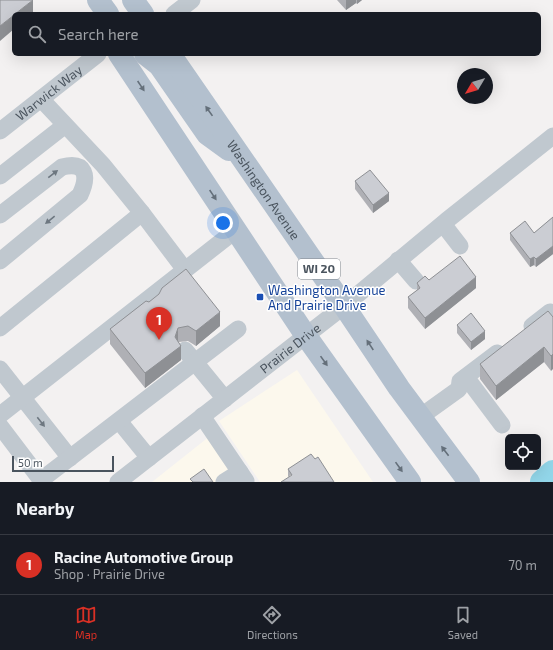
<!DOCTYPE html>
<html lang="en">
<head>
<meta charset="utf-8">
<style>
	body { margin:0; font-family:"Exo 2",sans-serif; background:#20242c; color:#f1f3f6 }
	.controls { position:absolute; right:12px; bottom:12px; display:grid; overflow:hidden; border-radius:6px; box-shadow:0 4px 16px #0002 }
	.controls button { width:36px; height:36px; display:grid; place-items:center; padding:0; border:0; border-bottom:1px solid #363941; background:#171b24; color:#f1f3f6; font:20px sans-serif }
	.compass { position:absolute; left:457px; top:68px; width:36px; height:36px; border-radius:50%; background:#171b24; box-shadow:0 4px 16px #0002; rotate:232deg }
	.scale { position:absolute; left:12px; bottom:10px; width:102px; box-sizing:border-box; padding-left:4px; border:2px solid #4a545e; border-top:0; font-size:11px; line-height:14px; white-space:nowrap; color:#4a545e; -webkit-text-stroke:3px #fff; paint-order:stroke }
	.you { position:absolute; left:223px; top:223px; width:14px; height:14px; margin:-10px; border:3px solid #fff; border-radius:50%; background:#1a73e8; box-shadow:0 0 0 6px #1a73e833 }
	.badge { display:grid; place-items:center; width:26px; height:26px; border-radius:50%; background:#d93025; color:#fff; font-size:13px; font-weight:700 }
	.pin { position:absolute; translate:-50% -33px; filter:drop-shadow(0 1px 2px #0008) }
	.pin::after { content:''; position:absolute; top:21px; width:14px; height:12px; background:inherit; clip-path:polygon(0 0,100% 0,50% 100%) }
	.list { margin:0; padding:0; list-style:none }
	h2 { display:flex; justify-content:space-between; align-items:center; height:52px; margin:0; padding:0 16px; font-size:17px }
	h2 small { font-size:13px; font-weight:400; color:#9ea1a6 }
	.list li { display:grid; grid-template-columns:26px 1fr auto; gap:12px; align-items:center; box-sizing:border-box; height:60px; padding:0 16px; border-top:1px solid #363941 }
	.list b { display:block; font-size:15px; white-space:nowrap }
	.list p { margin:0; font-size:13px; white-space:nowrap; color:#9ea1a6 }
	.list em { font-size:13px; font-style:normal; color:#9ea1a6 }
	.icon { flex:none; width:22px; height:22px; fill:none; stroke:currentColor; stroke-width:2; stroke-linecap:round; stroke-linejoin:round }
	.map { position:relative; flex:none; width:553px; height:482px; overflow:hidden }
	.search { position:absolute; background:#171b24; box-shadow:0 4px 16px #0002; left:12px; right:12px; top:12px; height:44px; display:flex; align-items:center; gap:10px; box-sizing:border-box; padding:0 14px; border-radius:6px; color:#9ea1a6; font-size:15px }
	.sheet { height:112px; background:#171b24 }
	nav { display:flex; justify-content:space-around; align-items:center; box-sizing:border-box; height:56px; border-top:1px solid #363941; background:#171b24; font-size:11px; color:#9ea1a6 }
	nav a { display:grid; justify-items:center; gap:2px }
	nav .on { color:#d93025 }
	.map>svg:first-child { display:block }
</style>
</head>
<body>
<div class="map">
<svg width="553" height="482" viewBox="0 0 553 482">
	<rect width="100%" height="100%" fill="#f3f1f1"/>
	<path fill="#fcf8ed" d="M297 370 373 482H260L219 421Z
		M210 436 240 482H152Z"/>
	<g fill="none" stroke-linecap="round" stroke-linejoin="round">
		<path stroke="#92d6e9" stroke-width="24" d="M542 482 553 472"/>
		<g stroke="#c0c8cf" stroke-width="17">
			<path d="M174 14 192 0"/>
			<path d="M41 99 103 165 142 213"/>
			<path id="s1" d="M0 131 98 54"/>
			<path d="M0 176 64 126"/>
			<path d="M0 215 62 167C86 161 89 176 80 195L0 261"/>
			<path d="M443 224 460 246"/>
			<path d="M398 260 416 281"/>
			<path d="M532 326 550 312 553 317"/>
			<path d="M0 328 142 213 185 270"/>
			<path d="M185 350 225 399"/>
			<path d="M0 369 70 458"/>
			<path d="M466 377 502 425"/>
			<path d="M0 415 236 230"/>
			<path d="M202 416 246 481"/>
			<path d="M420 417 459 389 460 381 497 353"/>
			<path d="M119 421 149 458"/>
			<path d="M0 426 41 480 238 329"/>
			<path id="s2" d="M118 482 344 306 446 221 553 136"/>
			<path d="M224 482 240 472"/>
		</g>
		<g stroke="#b3c0ce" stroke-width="22">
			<path d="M98 0 108 14"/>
			<path d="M133 0 143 14"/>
			<path d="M119 54 306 336 410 482"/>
			<path d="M145 54 159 65 207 134 229 150"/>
			<path id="s3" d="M170 54 344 306 399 388 469 482"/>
		</g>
	</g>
	<path fill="#afb0b5" d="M337 0H362L357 4 356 3 346 10Z
		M355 181 389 201 373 213 355 189Z
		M553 217V254L536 267 534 265 530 267 510 240V233H534Z
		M429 280 476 288 425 329 408 308V297L417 290V283Z
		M146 301 220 326 196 346 188 341 179 342 181 360 145 388 110 344V329Z
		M553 317 551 371 544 362 496 400 480 379V364Z
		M457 325 485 339 471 350 457 333Z
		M315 459 288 477V469Z"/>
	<path fill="#8e9094" d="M33 0V14H15Z
		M346 0H356V3L346 10Z
		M357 0H362L357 4Z
		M14 15V29L0 41V26Z
		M389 193V201L373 213V205Z
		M553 246V254L536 267V259Z
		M534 257V265L530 267V259Z
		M476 277V288L425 329V318Z
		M220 312V326L196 346V331Z
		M178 328V343L181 346V360L145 388V373L175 337Z
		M485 331V339L471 350V342Z
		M544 347V362L496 400V386Z
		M553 354V369L551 371V356Z"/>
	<path fill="#cbcdd3" stroke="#8e9094" d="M0 0H33L15 14H14V15L0 26Z
		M370 170 389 193 373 205 355 181Z
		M553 217V246L536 259 534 257 530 259 510 233 525 221 534 233Z
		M460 256 476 277 425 318 408 297 420 288 417 283 425 276 429 280Z
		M186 269 220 312 196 331 188 326 178 328 175 337 181 346 145 373 110 329 146 301 149 302 159 294 162 288Z
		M548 311 553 317V354L551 356 544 347 496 386 480 364Z
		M471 313 485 331 471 342 457 325Z
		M311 454 315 459 318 457 334 482H281L292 475 288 469Z
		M204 469 213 482H193L190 479Z"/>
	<defs><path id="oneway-solid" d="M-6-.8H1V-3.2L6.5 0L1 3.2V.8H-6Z"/></defs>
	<g fill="#646f7a">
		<use href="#oneway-solid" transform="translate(141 86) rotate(56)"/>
		<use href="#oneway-solid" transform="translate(209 111) rotate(-125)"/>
		<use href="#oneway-solid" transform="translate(213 195) rotate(56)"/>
		<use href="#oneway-solid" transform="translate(370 345) rotate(-123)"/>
		<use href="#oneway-solid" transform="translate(324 361) rotate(55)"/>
		<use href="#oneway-solid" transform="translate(445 451) rotate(-127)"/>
		<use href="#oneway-solid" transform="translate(399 467) rotate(55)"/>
	</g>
	<g fill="#6d7780">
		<use href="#oneway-solid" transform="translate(53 174) rotate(-38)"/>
		<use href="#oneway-solid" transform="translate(50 220) rotate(141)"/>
		<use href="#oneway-solid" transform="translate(41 422) rotate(52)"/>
	</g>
	<rect fill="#1a4fb4" stroke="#fff" stroke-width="1.5" x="256" y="293" width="8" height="8" rx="2"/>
	<g text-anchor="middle" stroke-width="3" stroke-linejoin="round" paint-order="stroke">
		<rect fill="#fff" stroke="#80878e" stroke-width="1" x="298" y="259" width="42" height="20" rx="3"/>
		<g font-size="12" font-weight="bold" fill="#4a545e">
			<text x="319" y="273">WI 20</text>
		</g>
		<g font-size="13" fill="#4a545e" stroke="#fff">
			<text dy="5" stroke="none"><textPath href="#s1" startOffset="62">Warwick Way</textPath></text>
			<text dy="5" stroke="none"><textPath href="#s3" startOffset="165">Washington Avenue</textPath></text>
			<text dy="5" stroke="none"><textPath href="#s2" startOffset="218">Prairie Drive</textPath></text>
		</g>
		<g font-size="13" fill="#164399" stroke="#fff" text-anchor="start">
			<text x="268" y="295">Washington Avenue<tspan x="268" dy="15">And Prairie Drive</tspan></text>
		</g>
	</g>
</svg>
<div class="controls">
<button><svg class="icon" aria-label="locate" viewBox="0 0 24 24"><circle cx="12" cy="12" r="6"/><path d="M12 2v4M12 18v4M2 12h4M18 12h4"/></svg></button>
</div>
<svg class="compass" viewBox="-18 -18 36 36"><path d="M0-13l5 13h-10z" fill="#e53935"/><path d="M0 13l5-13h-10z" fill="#9ea1a6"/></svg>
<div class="scale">50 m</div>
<div class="you"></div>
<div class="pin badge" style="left:159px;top:340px">1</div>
<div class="search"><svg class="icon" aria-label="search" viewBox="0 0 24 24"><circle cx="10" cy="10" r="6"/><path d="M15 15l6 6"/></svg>Search here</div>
</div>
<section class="sheet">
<h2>Nearby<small></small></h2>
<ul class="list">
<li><span class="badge">1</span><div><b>Racine Automotive Group</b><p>Shop · Prairie Drive</p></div><em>70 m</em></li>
</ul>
</section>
<nav>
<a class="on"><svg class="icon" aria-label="map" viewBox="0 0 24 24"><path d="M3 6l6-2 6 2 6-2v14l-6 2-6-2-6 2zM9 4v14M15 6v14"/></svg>Map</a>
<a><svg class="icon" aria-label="directions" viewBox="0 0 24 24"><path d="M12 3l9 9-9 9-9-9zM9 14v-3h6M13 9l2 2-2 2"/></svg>Directions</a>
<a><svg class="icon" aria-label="saved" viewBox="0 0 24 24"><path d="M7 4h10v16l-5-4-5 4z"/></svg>Saved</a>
</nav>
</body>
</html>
